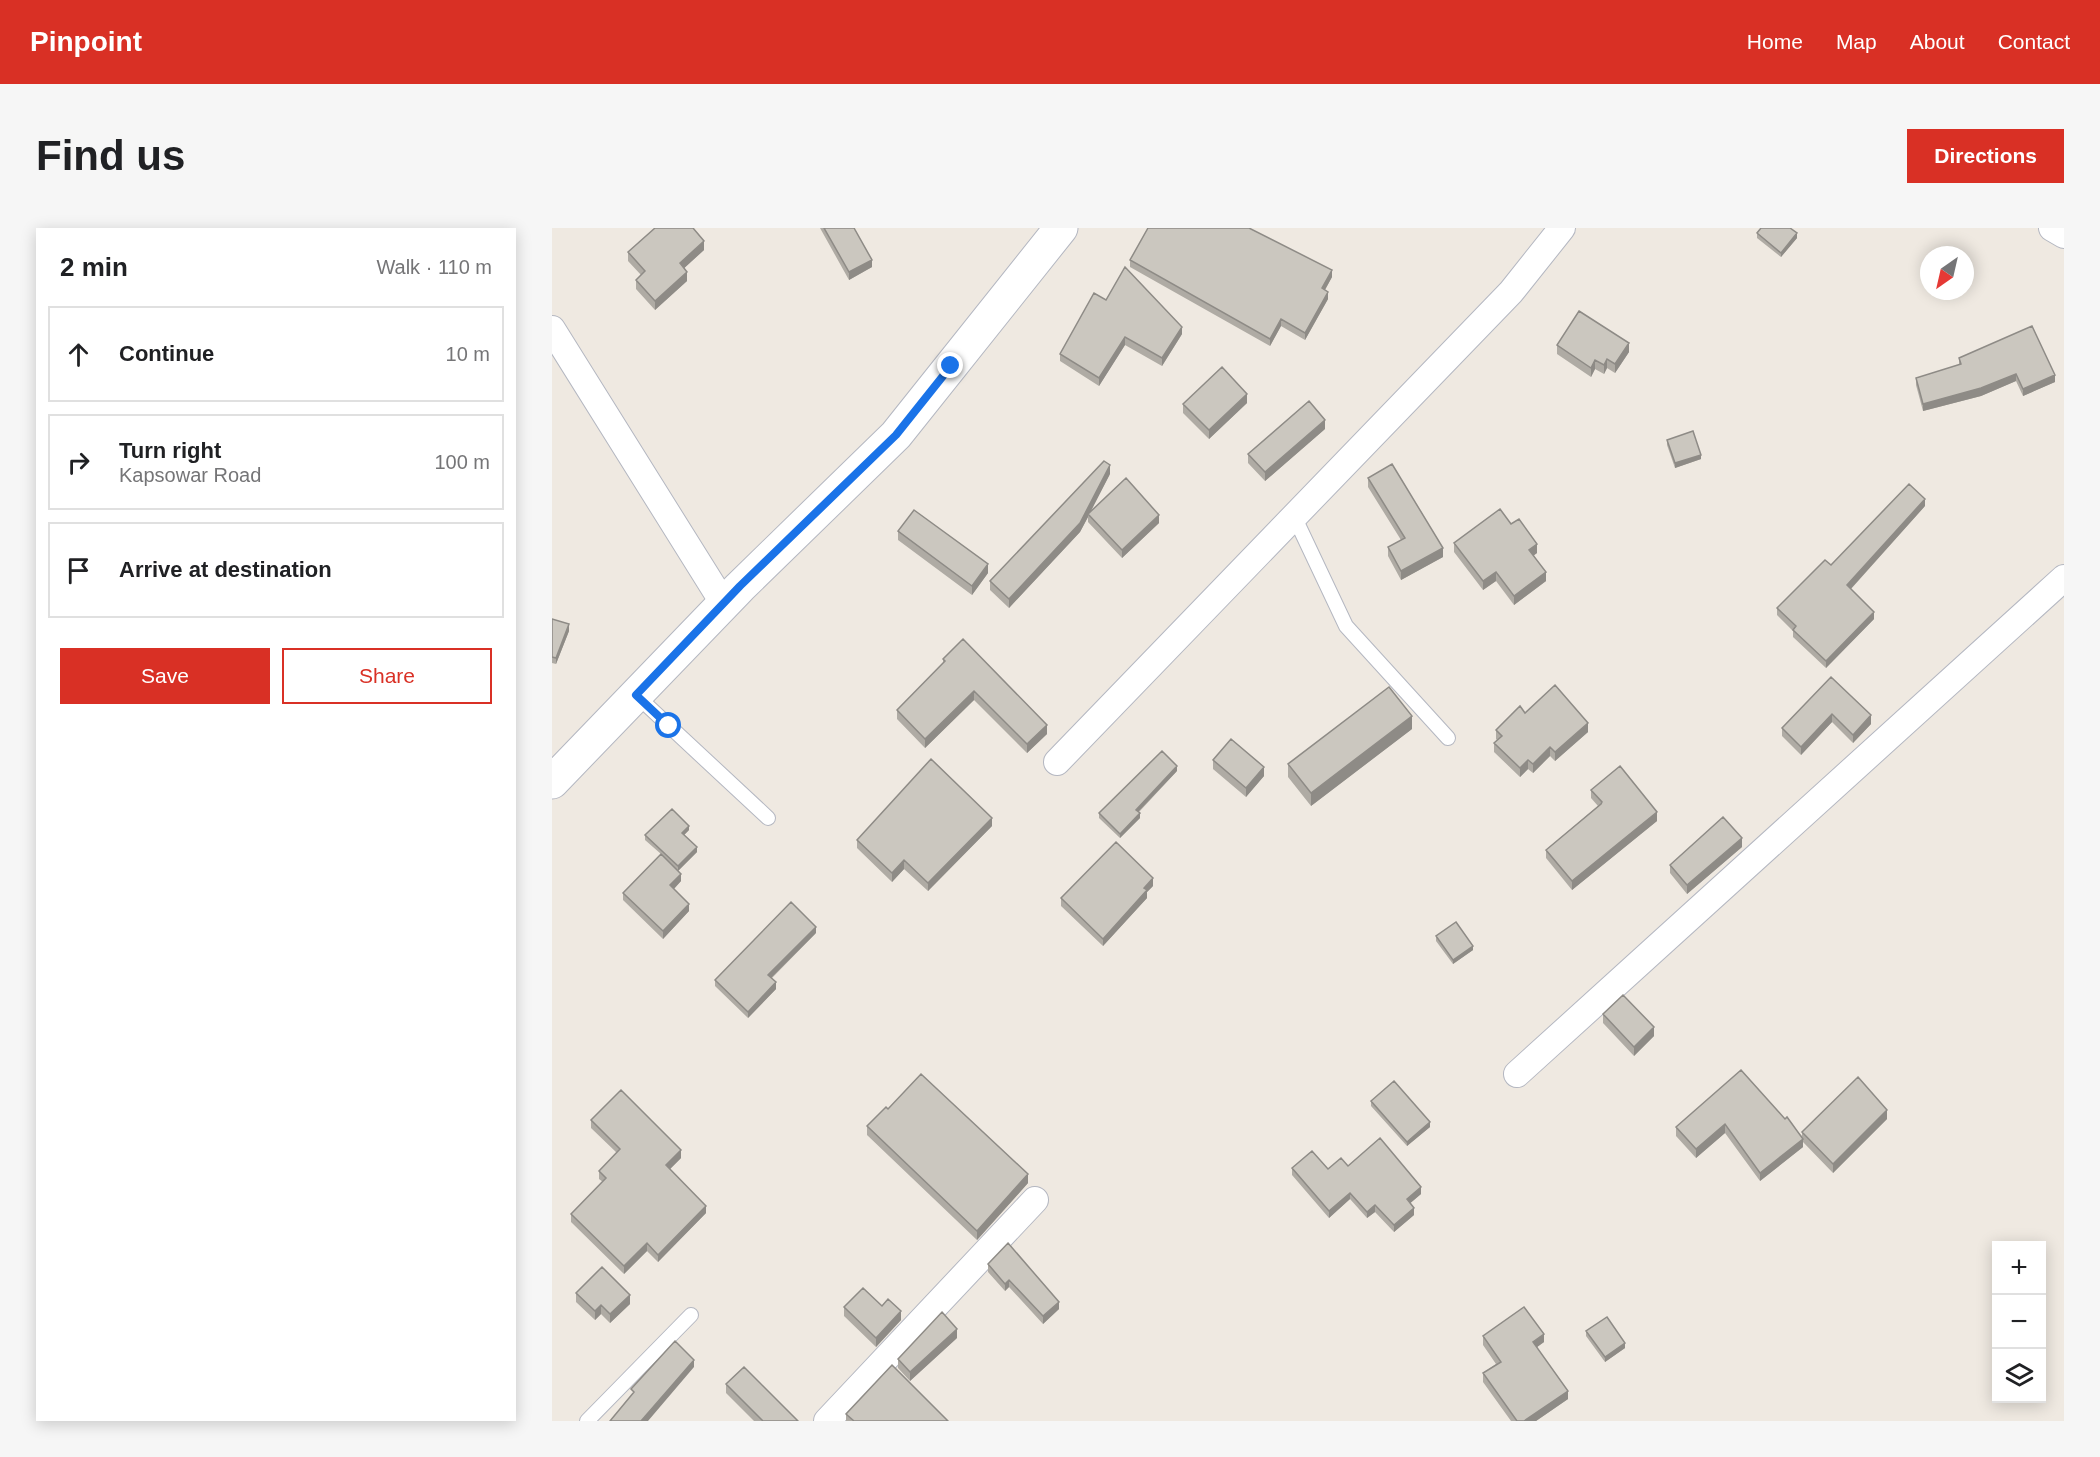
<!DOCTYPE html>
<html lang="en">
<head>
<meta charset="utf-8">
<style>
	body { margin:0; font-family:Arial,sans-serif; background:#f6f6f6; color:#202124 }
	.controls { position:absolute; right:18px; bottom:18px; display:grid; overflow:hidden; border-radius:0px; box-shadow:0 3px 15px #0003 }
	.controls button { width:54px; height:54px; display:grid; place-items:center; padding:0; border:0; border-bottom:2px solid #e0e0e0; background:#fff; color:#202124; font:30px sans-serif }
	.compass { position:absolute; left:1368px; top:18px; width:54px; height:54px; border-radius:50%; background:#fff; box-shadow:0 3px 15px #0003; rotate:214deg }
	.stop { position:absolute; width:18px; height:18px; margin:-14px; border:4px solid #1a73e8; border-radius:50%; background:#fff }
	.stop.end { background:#1a73e8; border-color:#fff; box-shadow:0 2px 6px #0008 }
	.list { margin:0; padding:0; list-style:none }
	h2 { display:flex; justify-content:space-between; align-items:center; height:78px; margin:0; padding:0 24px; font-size:26px }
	h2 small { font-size:20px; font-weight:400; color:#757577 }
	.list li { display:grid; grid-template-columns:39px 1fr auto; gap:18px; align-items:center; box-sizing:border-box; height:96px; margin:0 12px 12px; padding:0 12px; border:2px solid #e0e0e0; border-radius:0px }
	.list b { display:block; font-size:22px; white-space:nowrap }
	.list p { margin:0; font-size:20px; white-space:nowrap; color:#757577 }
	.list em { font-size:20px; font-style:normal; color:#757577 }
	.actions { display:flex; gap:12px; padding:18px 24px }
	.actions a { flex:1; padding:14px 0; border:2px solid #d93025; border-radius:0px; text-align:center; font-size:21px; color:#d93025 }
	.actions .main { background:#d93025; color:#fff }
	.icon { flex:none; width:33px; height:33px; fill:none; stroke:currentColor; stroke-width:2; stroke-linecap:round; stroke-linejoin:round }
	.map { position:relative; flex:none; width:1512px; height:1193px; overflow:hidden; border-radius:0px }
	header { display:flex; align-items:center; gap:36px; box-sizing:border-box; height:84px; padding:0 30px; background:#d93025; color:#fff }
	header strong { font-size:28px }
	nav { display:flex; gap:33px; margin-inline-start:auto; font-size:21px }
	.intro { display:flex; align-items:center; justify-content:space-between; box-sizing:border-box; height:144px; padding:0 36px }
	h1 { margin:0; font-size:42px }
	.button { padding:15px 27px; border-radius:0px; background:#d93025; color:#fff; font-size:21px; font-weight:700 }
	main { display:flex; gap:36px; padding:0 36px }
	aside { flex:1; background:#fff; border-radius:0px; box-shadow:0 3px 15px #0003 }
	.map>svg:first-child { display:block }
</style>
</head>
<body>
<header>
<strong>Pinpoint</strong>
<nav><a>Home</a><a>Map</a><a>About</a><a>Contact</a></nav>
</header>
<div class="intro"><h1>Find us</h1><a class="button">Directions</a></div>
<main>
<aside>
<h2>2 min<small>Walk · 110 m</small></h2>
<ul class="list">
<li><svg class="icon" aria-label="ahead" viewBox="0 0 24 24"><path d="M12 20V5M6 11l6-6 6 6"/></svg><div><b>Continue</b></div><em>10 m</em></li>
<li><svg class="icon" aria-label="right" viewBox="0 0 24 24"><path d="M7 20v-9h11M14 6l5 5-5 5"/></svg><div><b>Turn right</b><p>Kapsowar Road</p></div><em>100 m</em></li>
<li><svg class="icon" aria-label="arrive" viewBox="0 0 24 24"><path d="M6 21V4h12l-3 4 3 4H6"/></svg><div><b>Arrive at destination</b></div></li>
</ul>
<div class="actions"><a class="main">Save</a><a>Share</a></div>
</aside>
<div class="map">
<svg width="1512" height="1193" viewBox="0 0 1512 1193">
	<rect width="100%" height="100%" fill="#efe9e1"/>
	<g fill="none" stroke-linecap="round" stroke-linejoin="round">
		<g stroke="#b4b7c1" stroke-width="16">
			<path id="service" d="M742 288 794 398 896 510
				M84 467 216 590
				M35 1193 139 1087"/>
		</g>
		<g stroke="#b4b7c1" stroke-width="28">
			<path id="minor" d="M1500 0 1512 7
				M0 101 172 376
				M505 534 959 64 1010 0
				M965 846 1512 350
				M275 1193 483 972"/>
		</g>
		<g stroke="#b4b7c1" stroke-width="35">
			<path id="secondary" d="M0 554 188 359 344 207 509 0"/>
		</g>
		<use href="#service" stroke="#fff" stroke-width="14"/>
		<use href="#minor" stroke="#fff" stroke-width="26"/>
		<use href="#secondary" stroke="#fff" stroke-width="33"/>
	</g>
	<path fill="#afaba4" d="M268 0H302L320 39 297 52Z
		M1205 5 1245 10 1229 29 1205 10Z
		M152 22 132 40 135 53 103 82 84 61V52L89 47 76 33V24Z
		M578 32 780 49 773 62 776 71 753 112 729 98 718 118 578 39Z
		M554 72 630 106 610 138 573 117 547 158 508 133V126Z
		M1005 117 1077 124 1063 145 1055 140 1052 146 1043 141 1039 149 1005 126Z
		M1407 130 1503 154 1471 168 1464 153 1429 168 1371 183 1364 157V150L1407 137Z
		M695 175 657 211 631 185V176Z
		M773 201 713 253 696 235V226Z
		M1115 212 1149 231 1123 240 1115 217Z
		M558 246 538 283 607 295 570 330 536 294V289L528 304 457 380 438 362V353Z
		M816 250 891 329 849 352 836 328V319L849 312 816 259Z
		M1373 278 1299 361 1322 391 1274 440 1241 409V403L1225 387V380L1279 337Z
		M959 296 985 325 982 327 994 353 962 377 944 353 931 362 902 324V315Z
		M346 303 436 345 420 367 346 312Z
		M0 391 17 403 4 436 0 435Z
		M391 431 495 506 475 525 422 472 373 520 345 491V482L391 436Z
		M1279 449 1319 496 1301 515 1280 494 1249 527 1230 508V500Z
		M973 485 1036 504 1003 533 998 528 981 545 976 541 968 549 942 524V515L945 512 944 511V502Z
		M860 501 759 578 736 549V536Z
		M661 532 712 548 694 569 661 541Z
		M625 543 587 584 588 590 568 610 547 590V585Z
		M1039 562 1105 593 1020 662 994 630V622L1046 578 1039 570Z
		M440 598 376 663 352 641 340 654 305 620V612Z
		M137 602 132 607 145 624 126 643 129 653 122 661 137 683 111 711 71 672V665L109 626 93 612V607Z
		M1190 619 1135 666 1118 645V637Z
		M601 658 595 664V670L551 718 509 678V670Z
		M264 705 220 750 224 761 196 790 163 758V752Z
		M884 708 921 722 901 736 884 713Z
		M1051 786 1102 808 1082 828 1051 795Z
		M819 873 878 899 855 918 819 878Z
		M336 881 476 955 425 1012 315 907V898Z
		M1233 891 1250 908V904L1335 891 1281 945 1251 914V919L1208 953 1173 905 1144 930 1124 908V899Z
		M39 892 129 930 118 941 154 985 106 1034 95 1023 72 1046 19 994V986L51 954 47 951V943L65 925 39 900Z
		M796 938 869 966 858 975 862 987 842 1004 823 984 815 990 798 971 777 990 740 947V940L776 941Z
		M436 1036 507 1081 491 1096 457 1059 453 1063 436 1044Z
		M24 1065 78 1076 58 1095 49 1086 43 1092 24 1074Z
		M330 1078 349 1092 324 1119 292 1088V1079Z
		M1034 1103 1073 1120 1053 1134 1034 1108Z
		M931 1108 992 1114 985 1119 1016 1171 984 1193H959L931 1154V1145L944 1136 931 1117Z
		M405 1110 358 1153 346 1140V1131Z
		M174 1156 246 1193H202L174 1165Z
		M294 1186 396 1193H294Z"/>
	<path fill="#8e8b86" d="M1245 5V10L1229 29V25Z
		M152 13V22L128 44V35Z
		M320 32V39L297 52V44Z
		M780 42V49L770 67V60Z
		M135 44V53L103 82V73Z
		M776 64V71L753 112V105Z
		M729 91V98L718 118V111Z
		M630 99V106L610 138V130Z
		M573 109V117L547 158V150Z
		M1077 115V124L1063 145V136Z
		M1055 131V140L1052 146V137Z
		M1043 132V141L1039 149V140Z
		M1464 146V153L1429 168 1371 183V176Z
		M1503 147V154L1471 168V161Z
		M695 166V175L657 211V202Z
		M773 192V201L713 253V244Z
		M1149 227V231L1123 240V235Z
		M558 237V246L537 287 536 286V289L528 304 457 380V371Z
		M1373 271V278L1295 365V357Z
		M607 287V295L570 330V322Z
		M985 316V325L977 331V322Z
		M891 320V329L849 352V343Z
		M436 336V345L420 367V358Z
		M944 344V353L931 362V353Z
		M994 344V353L962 377V368Z
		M1322 384V391L1274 440V433Z
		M17 396V403L4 436V430Z
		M422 463V472L373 520V511Z
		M1280 486V494L1249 527V519Z
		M1319 487V496L1301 515V507Z
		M860 488V501L759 578V565Z
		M1036 495V504L1003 533V524Z
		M495 497V506L475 525V516Z
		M998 519V528L981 545V536Z
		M976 532V541L968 549V540Z
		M625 538V543L584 586V582Z
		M712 539V548L694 569V560Z
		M1105 584V593L1020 662V653Z
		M588 585V590L568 610V606Z
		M440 590V598L376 663V655Z
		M137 598V602L130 609V605Z
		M1190 610V619L1135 666V657Z
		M145 619V624L126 643V638Z
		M352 632V641L340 654V645Z
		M129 646V653L118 665V657Z
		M601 650V658L595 664V670L551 718V711L592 660Z
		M137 676V683L111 711V703Z
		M264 699V705L216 753V747Z
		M921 718V722L901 736V732Z
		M224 754V761L196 790V784Z
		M1102 799V808L1082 828V819Z
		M1335 882V891L1281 945V936Z
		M878 894V899L855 918V914Z
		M1173 896V905L1144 930V921Z
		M1251 911V919L1208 953V945Z
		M129 922V930L114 945V937Z
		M476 946V955L425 1012V1003Z
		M869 959V966L855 978V971Z
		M798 965V971L777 990V983Z
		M823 977V984L815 990V984Z
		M154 978V985L106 1034V1027Z
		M862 980V987L842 1004V997Z
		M95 1015V1023L72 1046V1038Z
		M457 1052V1059L453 1063V1056Z
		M78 1067V1076L58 1095V1086Z
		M507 1074V1081L491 1096V1088Z
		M49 1077V1086L43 1092V1083Z
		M349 1083V1092L324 1119V1110Z
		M405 1101V1110L358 1153V1144Z
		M992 1106V1114L981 1122V1114Z
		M1073 1115V1120L1053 1134V1129Z
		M142 1132V1139L96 1193H89Z
		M1016 1163V1171L984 1193H972Z"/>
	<path fill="#cbc7bf" stroke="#8e8b86" stroke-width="1.5" d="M103 0H141L152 13 128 35 135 44 103 73 84 52 93 43 76 24Z
		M272 0H302L320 32 297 44Z
		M596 0H697L780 42 770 60 776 64 753 105 729 91 718 111 578 32Z
		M1209 0H1238L1245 5 1229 25 1205 5Z
		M573 39 630 99 610 130 573 109 547 150 508 126 542 65 554 72Z
		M1027 83 1077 115 1063 136 1055 131 1052 137 1043 132 1039 140 1005 117Z
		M1480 98 1503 147 1471 161 1464 146 1429 160 1371 176 1364 150 1409 136 1407 130Z
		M670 139 695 166 657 202 631 176Z
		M757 173 773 192 713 244 696 226Z
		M1141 203 1149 227 1123 235 1115 212Z
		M552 233 558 237 528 295 457 371 438 353Z
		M840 236 891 320 849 343 836 319 853 310 816 250Z
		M574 250 607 287 570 322 536 286Z
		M1357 256 1373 271 1295 357 1322 384 1274 433 1241 402 1244 398 1225 380 1273 332 1279 337Z
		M948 281 959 296 967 291 985 316 977 322 994 344 962 368 944 344 931 353 902 315Z
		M362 282 436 336 420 358 346 303Z
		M0 391 17 396 4 430 0 429Z
		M411 411 495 497 475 516 422 463 373 511 345 482 393 433 391 431Z
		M1279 449 1319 487 1301 507 1280 486 1249 519 1230 500Z
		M1003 457 1036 495 1003 524 998 519 981 536 976 532 968 540 942 515 950 508 944 502 968 478 973 485Z
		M837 459 860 488 759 565 736 536Z
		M679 511 712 539 694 560 661 532Z
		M610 523 625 538 584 582 588 585 568 606 547 585Z
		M379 531 440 590 376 655 352 632 340 645 305 612Z
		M1068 538 1105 584 1020 653 994 622 1049 576 1050 574 1039 562Z
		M120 581 137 598 130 605 145 619 126 638 93 607Z
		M1171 589 1190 610 1135 657 1118 637Z
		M564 614 601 650 592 660 595 662 551 711 509 670Z
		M109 626 129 646 118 657 137 676 111 703 71 665Z
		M239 674 264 699 216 747 224 754 196 784 163 752Z
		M904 694 921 718 901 732 884 708Z
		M1071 767 1102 799 1082 819 1051 786Z
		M1189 842 1233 891 1235 889 1251 911 1208 945 1173 896 1144 921 1124 899Z
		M369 846 476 946 425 1003 315 898 334 879 336 881Z
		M1306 849 1335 882 1281 936 1250 904Z
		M842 853 878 894 855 914 819 873Z
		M69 862 129 922 114 937 154 978 106 1027 95 1015 72 1038 19 986 54 950 47 943 68 921 39 892Z
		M828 910 869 959 855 971 862 980 842 997 823 977 815 984 798 965 777 983 740 940 760 923 776 941 789 930 796 938Z
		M456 1015 507 1074 491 1088 457 1052 453 1056 436 1036Z
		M50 1039 78 1067 58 1086 49 1077 43 1083 24 1065Z
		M311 1060 330 1078 336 1071 349 1083 324 1110 292 1079Z
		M972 1079 992 1106 981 1114 1016 1163 972 1193H965L931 1145 949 1134 931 1108Z
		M390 1084 405 1101 358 1144 346 1131Z
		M1055 1089 1073 1115 1053 1129 1034 1103Z
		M123 1113 142 1132 89 1193H58L82 1164 79 1161Z
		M340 1137 396 1193H302L294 1186Z
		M192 1139 246 1193H211L174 1156Z"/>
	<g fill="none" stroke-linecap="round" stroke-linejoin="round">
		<path stroke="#1a73e8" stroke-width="8" d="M117 498 84 467 188 358 344 207 399 138"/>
	</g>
</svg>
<div class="controls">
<button>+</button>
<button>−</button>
<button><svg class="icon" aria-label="layers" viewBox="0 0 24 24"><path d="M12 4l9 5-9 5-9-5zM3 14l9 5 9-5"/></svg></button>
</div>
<svg class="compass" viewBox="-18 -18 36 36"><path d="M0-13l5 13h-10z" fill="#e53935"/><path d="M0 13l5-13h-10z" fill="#757577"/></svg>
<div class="stop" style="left:117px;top:498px"></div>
<div class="stop end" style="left:399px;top:138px"></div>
</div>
</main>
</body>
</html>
